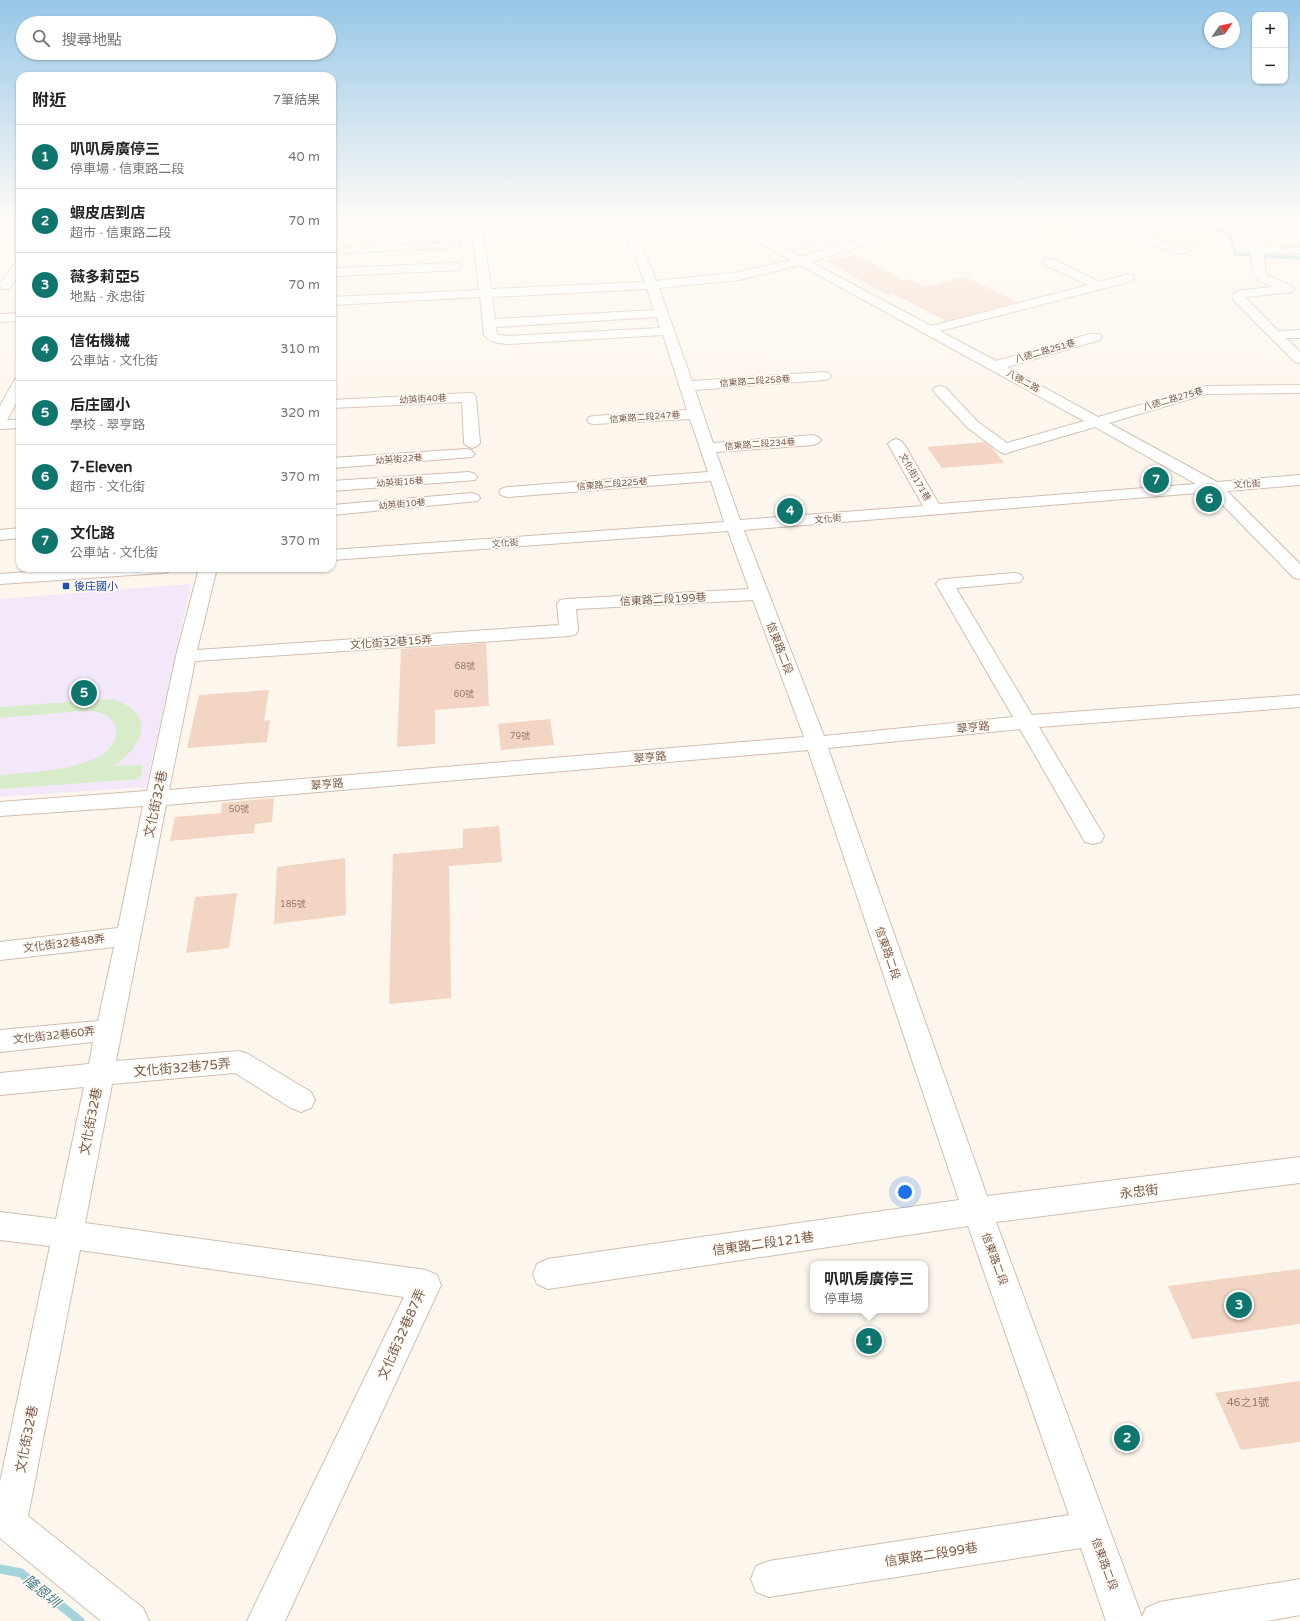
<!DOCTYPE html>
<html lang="zh-TW">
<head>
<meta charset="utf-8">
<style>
	body { margin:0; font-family:"Varela Round","Noto Sans TC",sans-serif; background:#f6f6f6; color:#222 }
	.controls { position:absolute; right:12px; top:12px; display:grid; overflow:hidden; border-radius:8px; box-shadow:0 1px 3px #0004 }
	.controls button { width:36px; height:36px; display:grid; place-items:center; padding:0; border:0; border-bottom:1px solid #e0e0e0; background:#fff; color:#222; font:20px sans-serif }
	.compass { position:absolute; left:1204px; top:12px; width:36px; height:36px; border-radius:50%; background:#fff; box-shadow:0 1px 3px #0004; rotate:56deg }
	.you { position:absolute; left:905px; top:1192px; width:14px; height:14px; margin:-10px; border:3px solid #fff; border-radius:50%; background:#1a73e8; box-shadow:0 0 0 6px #1a73e833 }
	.badge { display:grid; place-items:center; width:26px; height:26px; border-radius:50%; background:#0f766e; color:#fff; font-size:13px; font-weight:700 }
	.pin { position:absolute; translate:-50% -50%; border:2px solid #fff; box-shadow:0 1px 4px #0006 }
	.popup { position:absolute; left:810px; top:1261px; width:118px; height:52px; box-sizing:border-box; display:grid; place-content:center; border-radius:8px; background:#fff; filter:drop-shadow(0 1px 3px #0005); font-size:13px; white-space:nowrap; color:#767676 }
	.popup b { font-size:15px; color:#222 }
	.popup::after { content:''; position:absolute; left:50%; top:100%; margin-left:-8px; border:8px solid transparent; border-top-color:#fff }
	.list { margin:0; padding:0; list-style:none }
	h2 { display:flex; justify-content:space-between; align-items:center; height:52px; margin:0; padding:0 16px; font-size:17px }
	h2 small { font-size:13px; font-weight:400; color:#767676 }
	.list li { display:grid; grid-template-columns:26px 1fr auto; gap:12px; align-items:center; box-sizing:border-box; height:64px; padding:0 16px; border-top:1px solid #e0e0e0 }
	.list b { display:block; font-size:15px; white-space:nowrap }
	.list p { margin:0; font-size:13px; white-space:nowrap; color:#767676 }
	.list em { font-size:13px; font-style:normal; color:#767676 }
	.icon { flex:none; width:22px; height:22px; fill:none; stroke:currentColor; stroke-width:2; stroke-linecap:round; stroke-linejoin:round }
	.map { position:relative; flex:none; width:1300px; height:1621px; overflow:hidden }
	.search { position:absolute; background:#fff; box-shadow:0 1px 3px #0004; left:16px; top:16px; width:320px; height:44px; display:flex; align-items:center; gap:10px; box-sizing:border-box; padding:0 14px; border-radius:22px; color:#767676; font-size:15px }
	.panel { position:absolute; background:#fff; box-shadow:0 1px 3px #0004; left:16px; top:72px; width:320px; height:500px; border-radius:12px }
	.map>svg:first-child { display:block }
</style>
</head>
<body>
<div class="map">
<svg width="1300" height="1621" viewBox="0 0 1300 1621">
	<rect width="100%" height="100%" fill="#fdf6ec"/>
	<path fill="#f5e8da" d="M1090 219H1188L1215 238 1188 251Z"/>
	<path fill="#f3e8fa" d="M743 219H915L806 249Z
		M191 584 146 787 0 797V599Z"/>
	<path fill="#d8ecc9" d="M112 699C142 709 151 727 130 752 125 758 118 762 113 766L143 765 140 779 0 789V775C27 772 119 771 116 730 116 721 108 716 101 713 87 709 72 712 58 713 39 715 19 716 0 718V707Z"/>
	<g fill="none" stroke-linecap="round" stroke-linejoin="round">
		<path stroke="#a5d3da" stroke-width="3.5" d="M1193 219 1230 235 1236 254 1300 258"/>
		<path stroke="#a5d3da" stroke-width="9" d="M0 1569 21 1573 80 1621"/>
	</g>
	<path fill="#f3d5c3" d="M1016 219H1079L1081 222 1088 225 1056 236 1016 222Z
		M856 255 904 280 910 279 924 287 966 277 1017 302 946 321 892 293 887 295 826 261Z
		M985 442 993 449 1004 463 942 468 927 447Z
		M486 643 489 706 435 710V744L397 747 401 649Z
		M269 690 264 721 270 720 267 742 187 748 199 695Z
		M550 719 554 745 501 750 498 724Z
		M274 798 272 822 255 824 254 833 170 841 175 817 221 813 222 803Z
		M499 826 502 862 449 866 451 998 389 1004 393 854 463 848V829Z
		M345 858 346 915 274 924 277 867Z
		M237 893 229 948 186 953 195 897Z
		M1300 1269V1324L1192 1339 1168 1286Z
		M1300 1381V1442L1241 1450 1215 1393Z"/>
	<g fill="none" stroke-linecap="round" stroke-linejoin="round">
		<g stroke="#d1beb0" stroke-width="2">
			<path id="minor" d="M471 219H481L491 289 645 282 621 223 627 220 633 223 656 281 739 272 791 260 719 221 718 219H731L802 257 813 253 927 219H943L942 221 811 262 931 326 1088 285 1045 265 1043 262 1045 259H1053L1100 282 1128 274 1132 275 1134 278 1132 281 940 331 996 361 1090 334H1100L1102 337 1100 340 1007 367 1098 417 1206 386 1300 385V393L1207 394 1109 423 1217 482 1300 475V485L1227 491 1300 564V579L1294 578 1210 492 744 530 824 736 1013 717 936 584 939 580 945 579 1014 573 1020 574 1023 578 1020 582 956 588 1032 715 1300 695V707L1039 727 1104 836 1101 842 1093 844 1085 842 1020 729 828 748 987 1196 1300 1157V1183L996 1222 1142 1617 1146 1608 1159 1602 1300 1579V1615L1267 1621H1106L1081 1548 769 1597 756 1592 751 1579 756 1566 769 1561 1069 1515 968 1226 548 1289 537 1284 533 1274 537 1264 548 1259 959 1200 808 750 166 805 116 1061 239 1051 248 1054 311 1092 315 1100 311 1108 301 1112 291 1108 235 1073 112 1084 85 1223 426 1270 437 1275 441 1285 285 1621H247L404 1297 80 1250 28 1516 143 1608 149 1621H101L0 1538V1482L50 1246 0 1240V1212L56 1219 84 1087 0 1095V1073L89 1064 93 1042 0 1052V1030L98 1021 114 947 0 960V942L118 928 143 806 0 816V802L147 791 176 656 199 568H217L197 650 559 625 557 604 560 600 566 599 749 589 728 531 332 560V550L724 522 711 481 507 497 501 495 499 492 501 489 507 487 708 472 690 419 594 424 589 423 587 420 589 417 594 416 687 410 663 335 508 344C499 343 490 343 484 335L480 297 332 305V297L479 290ZM800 265 1084 421 1007 443 978 422 945 387 940 386 935 387 933 390 935 393 968 428 1000 452 1005 454 1010 452 1095 427 1196 484 939 504 904 444 901 441 896 439 891 441 888 444 923 506 740 520 716 452 813 445 818 443 821 440 818 437 813 435 713 443 695 390 824 380 829 379 831 376 829 373 824 372 692 381 659 288 739 280ZM647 289 654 310 495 319 492 297ZM657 317 660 328 508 336 500 335 497 333 496 327ZM753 600 804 737 169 790 195 661 569 636 576 634 578 630 576 609Z
				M589 219H600L604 223 602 225H594Z
				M1080 219H1095L1186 249 1188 251 1186 253H1178L1081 221Z
				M455 223 459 224 461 226 459 228 351 234 345 231 351 228Z
				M455 242 459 243 461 245 459 247 345 253 341 252 339 250 341 248 345 247Z
				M1250 245 1300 248V254L1263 252 1266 275 1292 286 1294 289 1292 292 1245 297 1278 331 1300 330V338H1286L1300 352V363L1295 362 1234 301 1232 296 1234 293 1242 290 1273 287C1250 278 1254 275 1251 253L1244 248 1246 246Z
				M20 261V273L9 289H1L0 284 16 262Z
				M455 263 459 264 461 267 459 270 337 276 332 273 333 269 337 268Z
				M20 313V321L0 322V314Z
				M20 378V396L7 420H20V428L0 429V406L15 379Z
				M469 393 474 394 476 397 480 443 477 446 472 448 467 446 464 443 462 402 332 408V400Z
				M467 449 472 451 475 454 472 457 332 468V458Z
				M469 472 475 474 477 477 475 480 332 491V481Z
				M472 493 478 495 480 498 478 501 332 515V505Z
				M20 528V538L0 540V530Z
				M84 568H171L168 572 162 573 0 584V574Z"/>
		</g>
		<path stroke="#d9b8a5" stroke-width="1.5" stroke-dasharray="0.5 1.5" stroke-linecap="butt" d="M1205 219 1243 236"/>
		<use href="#minor" fill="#fff" fill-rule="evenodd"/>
	</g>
	<linearGradient id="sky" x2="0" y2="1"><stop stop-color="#97c7e8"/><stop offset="0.49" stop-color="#fefbf6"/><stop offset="1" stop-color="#fefbf6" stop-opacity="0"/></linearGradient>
	<rect width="1300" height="446" fill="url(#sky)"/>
	<rect fill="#1a4fb4" stroke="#fffaf3" stroke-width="1.5" x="62" y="582" width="8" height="8" rx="2"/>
	<g text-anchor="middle" stroke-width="3.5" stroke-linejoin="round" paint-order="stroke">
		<g font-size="9" fill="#7a5c4d" stroke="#fffaf3">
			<text transform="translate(1045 351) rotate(-16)" y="3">八德二路251巷</text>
			<text transform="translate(755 381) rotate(-4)" y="3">信東路二段258巷</text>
			<text transform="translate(1023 381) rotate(29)" y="3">八德二路</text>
			<text transform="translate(423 399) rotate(-3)" y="3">幼英街40巷</text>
			<text transform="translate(1173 399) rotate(-16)" y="3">八德二路275巷</text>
			<text transform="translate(645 417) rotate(-4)" y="3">信東路二段247巷</text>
			<text transform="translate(760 444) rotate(-4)" y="3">信東路二段234巷</text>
			<text transform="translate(399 459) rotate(-4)" y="3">幼英街22巷</text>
			<text transform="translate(915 477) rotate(60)" y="3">文化街171巷</text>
			<text transform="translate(400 482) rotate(-4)" y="3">幼英街16巷</text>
			<text transform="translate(612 484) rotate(-5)" y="3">信東路二段225巷</text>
			<text transform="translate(1247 484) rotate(-4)" y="3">文化街</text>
			<text transform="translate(402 504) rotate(-5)" y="3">幼英街10巷</text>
			<text transform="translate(828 519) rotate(-5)" y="3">文化街</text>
			<text transform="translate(505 543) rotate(-4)" y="3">文化街</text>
		</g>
		<g font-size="9" fill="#987a6a">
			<text x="465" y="669">68號</text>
			<text x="464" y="697">60號</text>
			<text x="520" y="739">79號</text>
			<text x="239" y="812">50號</text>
			<text x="293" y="907">185號</text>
		</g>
		<g font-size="11" fill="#164399" stroke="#fffaf3" text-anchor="start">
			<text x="74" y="590">後庄國小</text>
		</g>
		<g font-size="11" fill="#7a5c4d" stroke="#fffaf3">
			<text transform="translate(663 599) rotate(-3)" y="4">信東路二段199巷</text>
			<text transform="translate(391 642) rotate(-4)" y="4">文化街32巷15弄</text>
			<text transform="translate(780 648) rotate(69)" y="4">信東路二段</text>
			<text transform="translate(973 727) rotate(-6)" y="4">翠亨路</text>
			<text transform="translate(650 757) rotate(-5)" y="4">翠亨路</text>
			<text transform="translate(327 784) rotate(-5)" y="4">翠亨路</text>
			<text transform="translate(64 943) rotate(-7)" y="4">文化街32巷48弄</text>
			<text transform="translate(888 953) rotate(71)" y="4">信東路二段</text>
			<text transform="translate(54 1035) rotate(-6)" y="4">文化街32巷60弄</text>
			<text transform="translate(995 1259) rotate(70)" y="4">信東路二段</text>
			<text transform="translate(1105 1564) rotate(70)" y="4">信東路二段</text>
		</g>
		<g font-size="11" fill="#987a6a">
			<text x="1248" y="1406">46之1號</text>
		</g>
		<g font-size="13" fill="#7a5c4d" stroke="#fffaf3">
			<text transform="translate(155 804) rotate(-78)" y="5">文化街32巷</text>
			<text transform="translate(182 1067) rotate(-5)" y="5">文化街32巷75弄</text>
			<text transform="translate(90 1121) rotate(-79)" y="5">文化街32巷</text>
			<text transform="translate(1139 1191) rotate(-7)" y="5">永忠街</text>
			<text transform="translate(763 1243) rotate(-8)" y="5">信東路二段121巷</text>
			<text transform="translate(401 1334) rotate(-66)" y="5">文化街32巷87弄</text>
			<text transform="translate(26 1439) rotate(-79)" y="5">文化街32巷</text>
			<text transform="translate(931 1554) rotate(-9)" y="5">信東路二段99巷</text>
		</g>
		<g font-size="14" font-style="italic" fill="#437c86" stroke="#fffaf3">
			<text transform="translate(42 1591) rotate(39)" y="5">隆恩圳</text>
		</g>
	</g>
</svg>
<div class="controls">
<button>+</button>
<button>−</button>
</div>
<svg class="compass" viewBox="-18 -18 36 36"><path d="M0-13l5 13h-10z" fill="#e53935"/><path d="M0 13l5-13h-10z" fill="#767676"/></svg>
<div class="you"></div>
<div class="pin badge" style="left:869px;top:1341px">1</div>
<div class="popup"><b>叭叭房廣停三</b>停車場</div>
<div class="pin badge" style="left:1127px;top:1438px">2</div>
<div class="pin badge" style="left:1239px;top:1305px">3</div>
<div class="pin badge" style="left:790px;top:511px">4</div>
<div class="pin badge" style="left:84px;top:693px">5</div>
<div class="pin badge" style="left:1209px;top:499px">6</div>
<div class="pin badge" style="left:1156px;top:480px">7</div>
<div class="search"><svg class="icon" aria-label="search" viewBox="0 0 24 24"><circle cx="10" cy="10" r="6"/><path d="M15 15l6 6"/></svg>搜尋地點</div>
<section class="panel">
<h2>附近<small>7筆結果</small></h2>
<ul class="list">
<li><span class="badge">1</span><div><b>叭叭房廣停三</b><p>停車場 · 信東路二段</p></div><em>40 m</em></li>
<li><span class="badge">2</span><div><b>蝦皮店到店</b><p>超市 · 信東路二段</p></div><em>70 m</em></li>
<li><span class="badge">3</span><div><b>薇多莉亞5</b><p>地點 · 永忠街</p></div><em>70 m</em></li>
<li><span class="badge">4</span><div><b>信佑機械</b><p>公車站 · 文化街</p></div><em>310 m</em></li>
<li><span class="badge">5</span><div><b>后庄國小</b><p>學校 · 翠亨路</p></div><em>320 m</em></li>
<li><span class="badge">6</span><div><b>7-Eleven</b><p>超市 · 文化街</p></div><em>370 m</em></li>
<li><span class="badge">7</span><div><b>文化路</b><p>公車站 · 文化街</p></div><em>370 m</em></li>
</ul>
</section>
</div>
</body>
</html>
